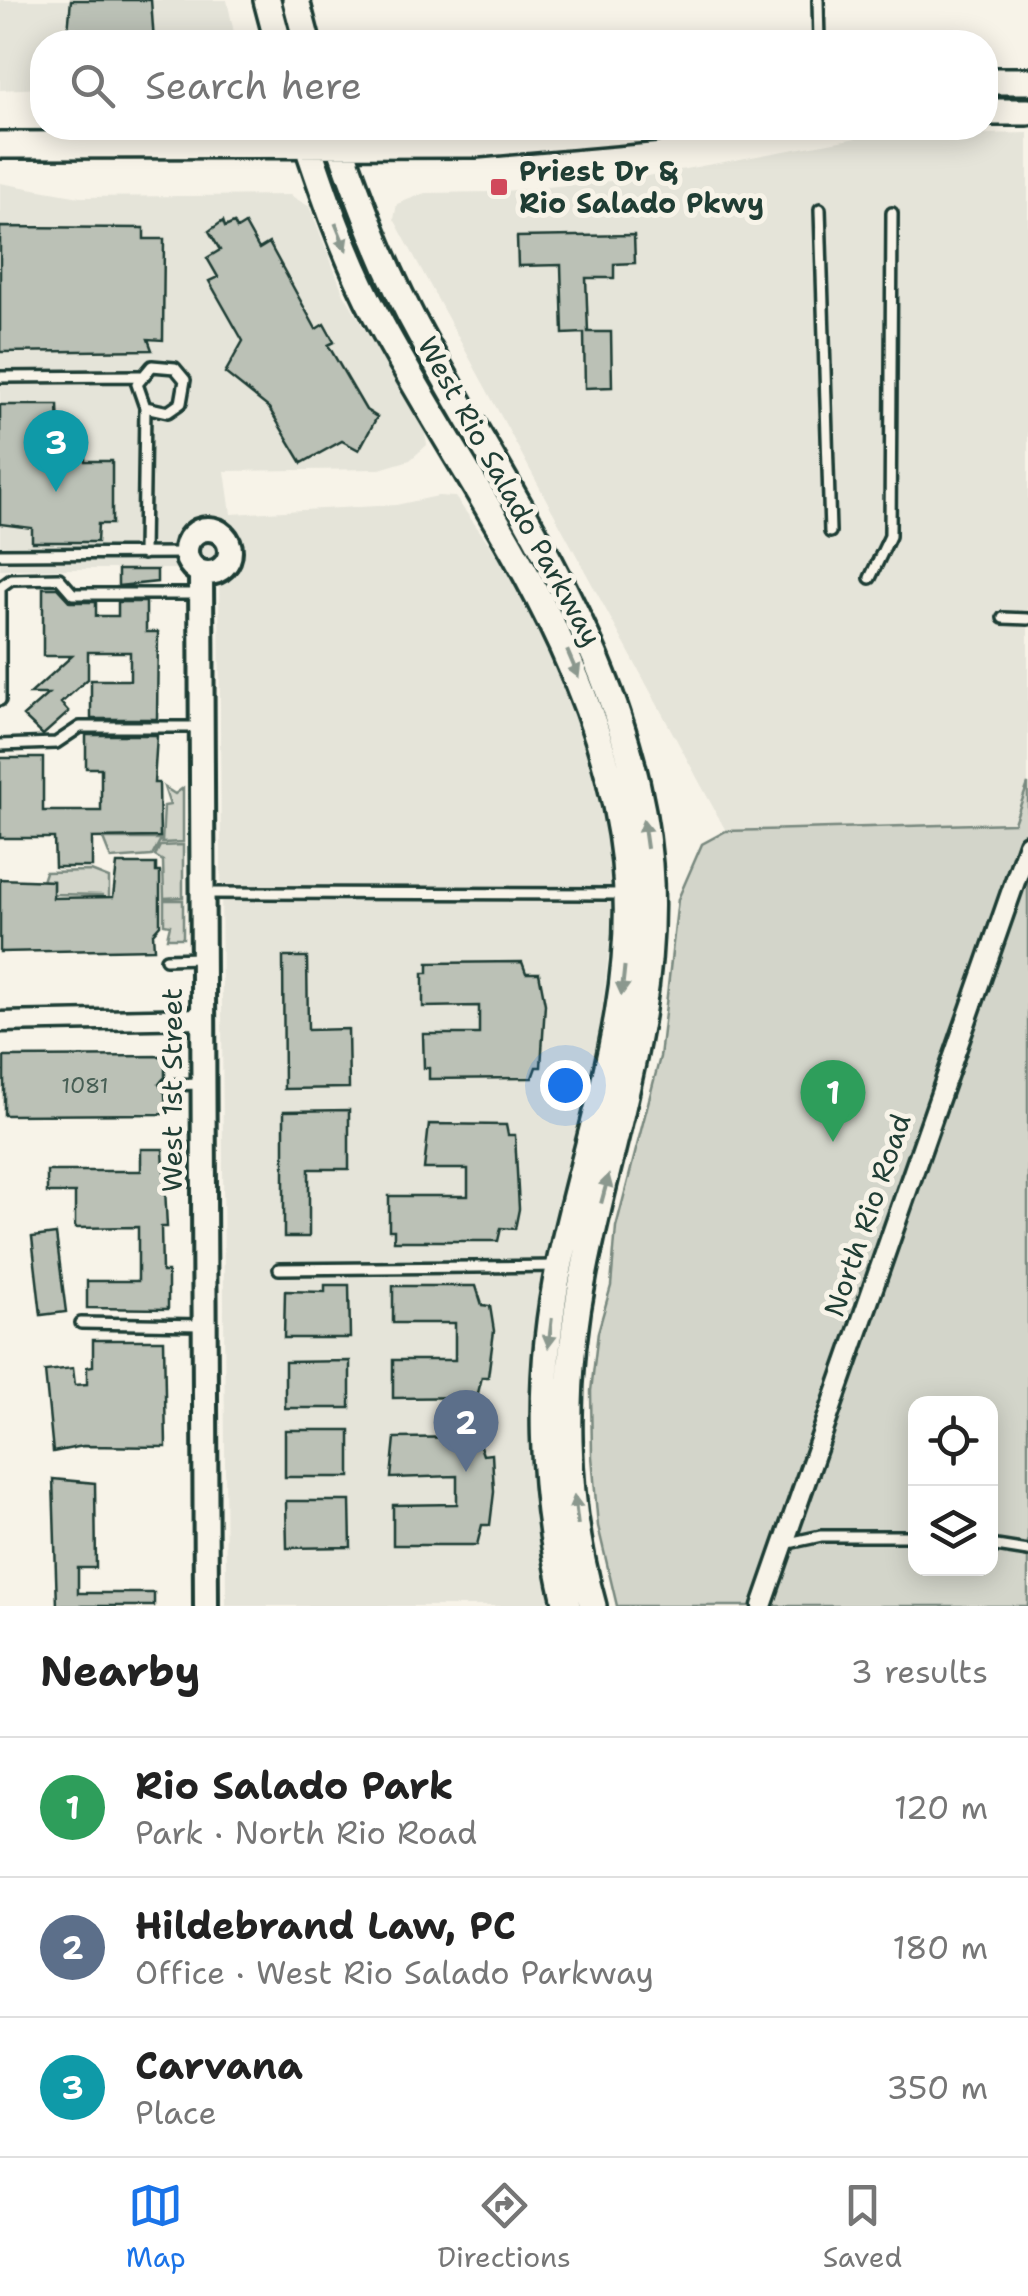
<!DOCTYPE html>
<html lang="en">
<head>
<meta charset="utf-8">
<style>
	body { margin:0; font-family:"Shantell Sans",sans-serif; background:#f2f2f2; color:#222 }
	.controls { position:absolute; right:30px; bottom:30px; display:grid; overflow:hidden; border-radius:20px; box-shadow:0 5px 25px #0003 }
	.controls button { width:90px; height:90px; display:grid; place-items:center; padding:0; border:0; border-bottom:2px solid #e0e0e0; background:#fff; color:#222; font:50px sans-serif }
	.you { position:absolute; left:565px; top:1085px; width:35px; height:35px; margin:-25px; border:8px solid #fff; border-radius:50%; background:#1a73e8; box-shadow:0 0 0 15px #1a73e833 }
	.badge { display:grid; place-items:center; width:65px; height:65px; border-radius:50%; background:#1a73e8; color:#fff; font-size:32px; font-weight:700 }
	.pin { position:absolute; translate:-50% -82px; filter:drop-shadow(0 2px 5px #0008) }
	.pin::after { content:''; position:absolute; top:52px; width:35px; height:30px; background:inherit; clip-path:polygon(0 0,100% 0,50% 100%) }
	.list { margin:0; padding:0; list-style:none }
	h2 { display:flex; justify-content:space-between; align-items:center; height:130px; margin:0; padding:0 40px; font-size:42px }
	h2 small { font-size:32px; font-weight:400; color:#767676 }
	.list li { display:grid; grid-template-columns:65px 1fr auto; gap:30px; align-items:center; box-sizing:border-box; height:140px; padding:0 40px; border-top:2px solid #e0e0e0 }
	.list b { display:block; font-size:38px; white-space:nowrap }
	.list p { margin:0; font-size:32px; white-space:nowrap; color:#767676 }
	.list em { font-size:32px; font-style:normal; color:#767676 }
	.icon { flex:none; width:55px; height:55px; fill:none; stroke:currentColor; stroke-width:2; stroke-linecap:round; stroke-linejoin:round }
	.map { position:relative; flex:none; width:1028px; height:1606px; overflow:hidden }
	.search { position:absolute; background:#fff; box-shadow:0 5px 25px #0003; left:30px; right:30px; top:30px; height:110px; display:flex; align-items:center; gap:25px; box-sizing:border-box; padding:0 35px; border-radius:40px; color:#767676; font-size:38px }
	.sheet { height:550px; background:#fff }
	nav { display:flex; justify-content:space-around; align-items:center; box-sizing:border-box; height:140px; border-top:2px solid #e0e0e0; background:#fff; font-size:28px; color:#767676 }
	nav a { display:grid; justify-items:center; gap:5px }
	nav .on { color:#1a73e8 }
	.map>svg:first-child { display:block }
</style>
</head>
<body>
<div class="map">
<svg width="1028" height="1606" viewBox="0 0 1028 1606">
	<rect width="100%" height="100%" fill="#f7f3e8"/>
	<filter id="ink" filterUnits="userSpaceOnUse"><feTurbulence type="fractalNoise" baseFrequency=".01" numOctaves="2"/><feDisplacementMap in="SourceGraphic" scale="20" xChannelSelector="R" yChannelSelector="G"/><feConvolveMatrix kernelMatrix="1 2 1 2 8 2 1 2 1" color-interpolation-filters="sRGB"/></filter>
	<g filter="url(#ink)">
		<path fill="#e5e4d9" d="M0 0H227L236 42H42V88L0 90Z
			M1028 133V784L1014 823 726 831 394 219 397 204 425 193 495 192 630 179 862 137Z
			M0 183 80 197 290 195 310 207 343 292 424 429 427 445 410 460 380 469 225 471 231 514 396 505 438 496 455 497 514 578 560 668 588 736 612 839 614 903 594 1085 556 1243 555 1606H226L219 569H0Z"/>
		<path fill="#d3d5ca" stroke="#79897f" stroke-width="2.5" fill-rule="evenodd" d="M1028 784V1606H617L598 1526 592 1456 591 1391 598 1332 611 1286 616 1227 660 1057 678 899 702 844 726 831 1014 823ZM916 1404H990V1568H916Z
			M164 787 175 794 183 788V842L162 843 164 806 170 805Z
			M103 839H161L152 856 111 859Z
			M183 845V897L164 898 163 861 155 856 160 846Z
			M91 871 109 878V916L104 914 102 895 52 894 47 891 53 890V881H42L45 872Z
			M164 900H183V938H167L170 925 164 924Z"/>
		<path fill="#bbc1b6" stroke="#1f3d34" stroke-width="2.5" d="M71 0H151L154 42H67Z
			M223 221 225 227 234 223 237 229 245 224 259 249 269 243 316 329 324 324 334 342 328 345 366 410 377 417 359 450 342 441 302 463 269 408 225 373 243 341 209 281 218 277 207 258 220 250 209 231Z
			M0 227 144 228V239H164L163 340 148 339 152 350 0 352Z
			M634 235 635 263 614 264V278H586L588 332H611L612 387 585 388 584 333 563 334 561 265 518 266 517 237Z
			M0 405H58L59 432H85V461H112V524H98L97 542H32V528L0 524Z
			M118 570H157V582L118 586Z
			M43 588H57L70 602H96V616H118V602H146V632H158L157 719H91V680H130V652H88V679L61 703 69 712 43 735 23 716 48 694H30L72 656H43Z
			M86 735H157L154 783H159L160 837 92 838V867H55L54 838H0V758H43V811H101V768H86Z
			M117 864H156V872H160V925L153 933 154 949 0 952V879L53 881V898L113 897Z
			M283 957H307L308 1030 348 1029 349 1088 284 1089Z
			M522 962 526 973H539L545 1004 541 1067H536L532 1078 429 1079V1068H424L423 1034H479V1006L423 1007V973H428V963Z
			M165 1056V1077L159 1084 165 1093 166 1114 4 1115V1057Z
			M349 1110V1169H309V1237H284V1111Z
			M429 1124 506 1125 508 1135H515L519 1209 515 1229 501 1228 498 1241H394V1230H389V1196H468V1169H424Z
			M141 1149H163L167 1227H161L162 1272H168V1309L87 1308V1281H138V1227L75 1228V1193H47V1171H141Z
			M56 1234 66 1312 41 1315 32 1237Z
			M325 1285H349L350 1338H284L285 1291 325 1292Z
			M393 1286H476L482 1305 490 1306 494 1331 488 1377H482L477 1397 393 1398V1360H455V1323H393Z
			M93 1340H164L166 1447 83 1446 53 1452 45 1371 73 1368 75 1385 87 1384V1367L93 1366Z
			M350 1361V1408H285V1362Z
			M285 1430H350V1477H285Z
			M477 1437 483 1455 492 1454 494 1492 490 1525H482L477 1545H393V1505L457 1504V1476L391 1478 395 1438Z
			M53 1479 95 1483 96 1568H78V1593H154V1606H57Z
			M286 1501H350L351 1547 287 1548Z"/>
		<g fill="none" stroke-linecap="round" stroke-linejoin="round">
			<g stroke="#1f3d34" stroke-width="16">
				<path id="service" d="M818 0 819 42
					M820 209 830 532
					M0 377 140 376
					M0 554 186 553
					M143 554 145 407 137 384 152 366 175 368 185 380 181 403 168 412 145 407
					M870 578 890 536 892 213
					M1003 618 1028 619
					M0 700V587L11 579 59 578 73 594H199
					M0 745 56 743 80 727H200
					M204 893 624 894
					M166 959 199 958
					M167 1085 200 1084
					M279 1269 557 1266
					M81 1323 201 1325
					M784 1544 821 1536H916
					M990 1545 1028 1551"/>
			</g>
			<g stroke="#1f3d34" stroke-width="25">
				<path id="minor" d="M0 1022 201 1018
					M762 1606 1028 844"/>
			</g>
			<g stroke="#1f3d34" stroke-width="30">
				<path id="tertiary" d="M186 551a22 22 0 1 1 44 0a22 22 0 1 1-44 0Z
					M201 573 206 1606"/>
			</g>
			<g stroke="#1f3d34" stroke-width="32">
				<path id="secondary" d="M267 0 278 42
					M296 0 307 42
					M986 81H1028
					M986 112H1028
					M302 128C323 192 345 257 377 317 472 495 603 655 625 863 639 1000 588 1131 560 1263 536 1376 540 1494 567 1606
					M334 128C359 200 384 269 422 337 514 504 633 668 649 864 660 1007 611 1134 584 1272 562 1380 563 1500 593 1606
					M0 145 475 144 655 128"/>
			</g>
			<use href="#service" stroke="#f7f3e8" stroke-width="9"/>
			<use href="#minor" stroke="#f7f3e8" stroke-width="18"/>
			<use href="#tertiary" stroke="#f7f3e8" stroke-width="22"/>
			<use href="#secondary" stroke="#f7f3e8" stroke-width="25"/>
		</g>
		<defs><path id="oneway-solid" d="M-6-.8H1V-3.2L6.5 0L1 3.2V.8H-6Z" transform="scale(2.5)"/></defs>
		<g fill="#8b988e">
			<use href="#oneway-solid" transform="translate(341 237) rotate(68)"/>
			<use href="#oneway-solid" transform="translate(573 664) rotate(67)"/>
			<use href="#oneway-solid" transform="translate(645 834) rotate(-98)"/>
			<use href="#oneway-solid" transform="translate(623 981) rotate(96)"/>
			<use href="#oneway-solid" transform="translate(605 1189) rotate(-75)"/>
			<use href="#oneway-solid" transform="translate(550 1333) rotate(97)"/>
			<use href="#oneway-solid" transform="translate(576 1510) rotate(-97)"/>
		</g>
	</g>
	<rect fill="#d1495b" stroke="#f7f3e8" stroke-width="4" x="489" y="177" width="20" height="20" rx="5"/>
	<g text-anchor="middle" stroke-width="10" stroke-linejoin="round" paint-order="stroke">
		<g font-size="22" fill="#465e54">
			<text x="85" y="1093">1081</text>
		</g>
		<g font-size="28" font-weight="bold" fill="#1f3d34" stroke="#f7f3e8" text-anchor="start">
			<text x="519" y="181">Priest Dr &amp;<tspan x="519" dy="32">Rio Salado Pkwy</tspan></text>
		</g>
		<g font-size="28" fill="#1f3d34" stroke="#f7f3e8">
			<text transform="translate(510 491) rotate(61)" y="10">West Rio Salado Parkway</text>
			<text transform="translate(172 1090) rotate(-90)" y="10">West 1st Street</text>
			<text transform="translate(867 1215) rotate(-71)" y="10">North Rio Road</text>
		</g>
	</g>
</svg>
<div class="controls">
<button><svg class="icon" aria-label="locate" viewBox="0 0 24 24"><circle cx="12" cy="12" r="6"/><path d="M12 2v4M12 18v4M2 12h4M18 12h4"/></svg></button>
<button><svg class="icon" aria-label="layers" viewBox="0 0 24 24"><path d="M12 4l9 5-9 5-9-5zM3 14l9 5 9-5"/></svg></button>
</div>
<div class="you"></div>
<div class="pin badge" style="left:833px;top:1142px;background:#2e9e5b">1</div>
<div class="pin badge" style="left:466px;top:1472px;background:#5c6f8a">2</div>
<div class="pin badge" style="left:56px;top:492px;background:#0f9aa8">3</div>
<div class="search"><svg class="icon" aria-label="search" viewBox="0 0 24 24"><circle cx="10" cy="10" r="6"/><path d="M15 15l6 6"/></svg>Search here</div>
</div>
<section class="sheet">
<h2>Nearby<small>3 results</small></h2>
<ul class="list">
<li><span class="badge" style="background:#2e9e5b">1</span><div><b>Rio Salado Park</b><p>Park · North Rio Road</p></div><em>120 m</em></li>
<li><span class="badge" style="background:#5c6f8a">2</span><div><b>Hildebrand Law, PC</b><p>Office · West Rio Salado Parkway</p></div><em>180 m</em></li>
<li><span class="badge" style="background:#0f9aa8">3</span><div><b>Carvana</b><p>Place</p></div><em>350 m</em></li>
</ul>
</section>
<nav>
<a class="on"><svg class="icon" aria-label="map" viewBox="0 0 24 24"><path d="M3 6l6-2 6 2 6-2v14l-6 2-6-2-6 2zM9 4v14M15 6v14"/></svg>Map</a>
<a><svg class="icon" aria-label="directions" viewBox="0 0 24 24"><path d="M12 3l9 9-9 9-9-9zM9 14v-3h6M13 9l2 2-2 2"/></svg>Directions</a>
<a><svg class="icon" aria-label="saved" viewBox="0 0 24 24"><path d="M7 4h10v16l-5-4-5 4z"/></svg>Saved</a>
</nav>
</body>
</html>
